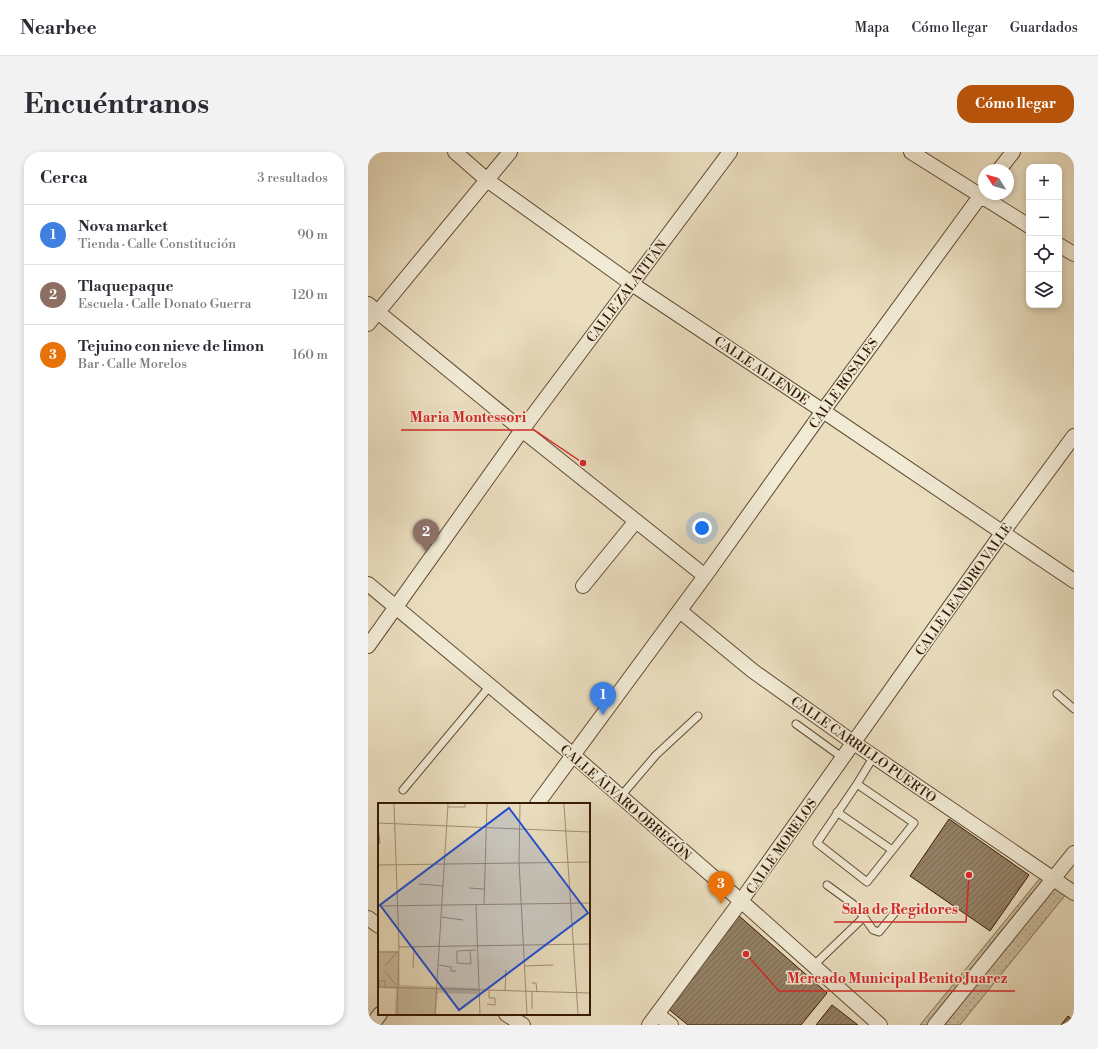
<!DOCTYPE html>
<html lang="es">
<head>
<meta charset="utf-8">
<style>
	body { margin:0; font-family:"Libre Bodoni",serif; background:#f2f2f3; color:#2b2b33 }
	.controls { position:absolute; right:12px; top:12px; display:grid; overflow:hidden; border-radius:8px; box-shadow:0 2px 6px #0003 }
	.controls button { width:36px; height:36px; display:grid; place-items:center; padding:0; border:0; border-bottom:1px solid #e1e1e2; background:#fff; color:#2b2b33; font:20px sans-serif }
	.compass { position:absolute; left:610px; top:12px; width:36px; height:36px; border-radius:50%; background:#fff; box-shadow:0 2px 6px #0003; rotate:307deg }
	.you { position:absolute; left:334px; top:376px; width:14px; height:14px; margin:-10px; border:3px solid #fff; border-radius:50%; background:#1a73e8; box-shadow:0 0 0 6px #1a73e833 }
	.badge { display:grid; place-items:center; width:26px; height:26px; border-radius:50%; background:#b45309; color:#fff; font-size:13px; font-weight:700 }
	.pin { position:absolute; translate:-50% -33px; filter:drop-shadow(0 1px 2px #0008) }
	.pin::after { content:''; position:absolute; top:21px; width:14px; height:12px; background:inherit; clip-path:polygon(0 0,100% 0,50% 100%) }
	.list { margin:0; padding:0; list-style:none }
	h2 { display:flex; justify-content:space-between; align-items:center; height:52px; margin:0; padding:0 16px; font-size:17px }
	h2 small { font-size:13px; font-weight:400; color:#7c7c81 }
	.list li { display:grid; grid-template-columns:26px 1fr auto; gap:12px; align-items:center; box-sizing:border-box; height:60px; padding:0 16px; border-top:1px solid #e1e1e2 }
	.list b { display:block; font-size:15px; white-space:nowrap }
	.list p { margin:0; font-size:13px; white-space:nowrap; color:#7c7c81 }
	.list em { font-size:13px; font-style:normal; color:#7c7c81 }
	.icon { flex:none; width:22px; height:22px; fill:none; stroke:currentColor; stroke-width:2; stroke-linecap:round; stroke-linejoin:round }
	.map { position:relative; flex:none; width:706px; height:873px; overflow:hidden; border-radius:16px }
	header { display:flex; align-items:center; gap:24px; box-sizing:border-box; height:56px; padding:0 20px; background:#fff; border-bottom:1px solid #e1e1e2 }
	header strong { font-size:19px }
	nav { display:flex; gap:22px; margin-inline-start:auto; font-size:14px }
	.intro { display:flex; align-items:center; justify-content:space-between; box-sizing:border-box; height:96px; padding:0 24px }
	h1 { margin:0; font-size:28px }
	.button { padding:10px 18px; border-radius:16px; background:#b45309; color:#fff; font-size:14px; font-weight:700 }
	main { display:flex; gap:24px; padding:0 24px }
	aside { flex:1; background:#fff; border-radius:16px; box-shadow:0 2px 6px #0003 }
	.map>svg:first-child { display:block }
</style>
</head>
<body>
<header>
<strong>Nearbee</strong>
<nav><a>Mapa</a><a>Cómo llegar</a><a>Guardados</a></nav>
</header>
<div class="intro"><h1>Encuéntranos</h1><a class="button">Cómo llegar</a></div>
<main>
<aside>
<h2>Cerca<small>3 resultados</small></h2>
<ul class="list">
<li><span class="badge" style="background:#3f7fe0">1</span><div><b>Nova market</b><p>Tienda · Calle Constitución</p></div><em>90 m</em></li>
<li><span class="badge" style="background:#8d6e63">2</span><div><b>Tlaquepaque</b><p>Escuela · Calle Donato Guerra</p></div><em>120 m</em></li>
<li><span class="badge" style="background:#e8710a">3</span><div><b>Tejuino con nieve de limon</b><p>Bar · Calle Morelos</p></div><em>160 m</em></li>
</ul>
</aside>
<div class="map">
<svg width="706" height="873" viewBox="0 0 706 873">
	<defs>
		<pattern id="park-dots" width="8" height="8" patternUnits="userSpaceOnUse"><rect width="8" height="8" fill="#cbbd9f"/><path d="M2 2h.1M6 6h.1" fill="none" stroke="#afa287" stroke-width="1.8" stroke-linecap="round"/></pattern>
		<pattern id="building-hatch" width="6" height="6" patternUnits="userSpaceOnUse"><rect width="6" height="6" fill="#948065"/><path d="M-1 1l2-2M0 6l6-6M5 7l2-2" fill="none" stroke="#7a6851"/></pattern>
	</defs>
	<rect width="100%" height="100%" fill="#eadebf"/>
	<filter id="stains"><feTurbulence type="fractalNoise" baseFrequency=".005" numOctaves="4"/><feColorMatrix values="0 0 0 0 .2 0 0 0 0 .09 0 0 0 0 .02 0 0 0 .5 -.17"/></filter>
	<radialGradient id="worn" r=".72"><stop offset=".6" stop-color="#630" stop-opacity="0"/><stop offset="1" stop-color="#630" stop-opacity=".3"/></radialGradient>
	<path fill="url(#park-dots)" stroke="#806c51" d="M673 725 699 741 592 873H552Z"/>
	<path fill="url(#building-hatch)" stroke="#361a03" d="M581 667 661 723 622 779 542 724Z
		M370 763 459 841 433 873H320L299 856Z
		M464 853 490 873H448Z
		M700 864 706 869V873H693Z"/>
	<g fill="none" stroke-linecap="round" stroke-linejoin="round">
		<g stroke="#634b32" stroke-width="9">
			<path id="lane" d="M689 542 706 557
				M428 572 475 606
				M489 632 546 671 499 730 449 691 489 632 506 604
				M35 638 122 534
				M253 644 288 603 330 564
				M469 660 524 698
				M459 733 485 752 496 765
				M445 814 496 765 505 778 511 780 529 758"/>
		</g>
		<g stroke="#634b32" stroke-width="16">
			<path id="street" d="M87 0 119 28 264 132 455 259 706 429
				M543 0 661 74
				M631 18 645 0
				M691 93 706 102
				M0 152 154 278 337 424
				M0 172 142 0
				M0 432 205 603 373 749 512 873
				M215 434 268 369
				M312 459 385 519 486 591 706 741
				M0 494 154 278 362 0
				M169 652 337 424 455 259 616 39
				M0 766 11 774
				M138 862 155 873
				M289 862 303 873
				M4 873 12 862
				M281 873 373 749 635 380 706 284
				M567 873 706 701"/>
		</g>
		<use href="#lane" stroke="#f1ead5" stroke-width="7"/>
		<use href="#street" stroke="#f1ead5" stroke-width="14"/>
	</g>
	<g text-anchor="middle" stroke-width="3" stroke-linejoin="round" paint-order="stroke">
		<g font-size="13" fill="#361a03" stroke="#f1ead5">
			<text transform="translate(258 139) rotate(-53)" y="5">CALLE ZALATITÁN</text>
			<text transform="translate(394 218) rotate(34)" y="5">CALLE ALLENDE</text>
			<text transform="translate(475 231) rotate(-54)" y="5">CALLE ROSALES</text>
			<text transform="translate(595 437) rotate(-55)" y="5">CALLE LEANDRO VALLE</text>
			<text transform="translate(496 597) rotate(35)" y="5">CALLE CARRILLO PUERTO</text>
			<text transform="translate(258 650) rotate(41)" y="5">CALLE ÁLVARO OBREGÓN</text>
			<text transform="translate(413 694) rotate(-55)" y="5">CALLE MORELOS</text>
		</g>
	</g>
	<g transform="translate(10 651)">
		<rect width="212" height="212" fill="#eadebf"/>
		<path d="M0 148H21L22 182 99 185 100 191 60 190 58 211H17L18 186 0 185Z" fill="#cbbd9f"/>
		<path fill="none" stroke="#a29074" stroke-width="1" d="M16 1 21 144 19 211M142 1 141 59 149 211M186 1 200 211M70 4H87V1M0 20 212 29M0 23 2 41M0 62 212 59M41 81 66 83M91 85 106 86M98 102 102 211M106 102 109 1M0 103 212 100M64 114 85 117M21 144 212 141M92 148 93 161 79 160V148L98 147M0 149H20M61 162 73 164V168H78M7 163 19 149M147 163 175 162M35 165 36 144M7 168 18 182M154 180H158L159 189M0 184 212 190M1 184V178H7V184M127 188 128 167M154 189V206M109 201 117 202V195H111V188M57 211 70 1"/>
		<path fill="#1d4ed8" fill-opacity="0.15" stroke="#1d4ed8" stroke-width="2" d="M131 5 210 110 81 207 2 102Z"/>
		<rect width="212" height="212" fill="none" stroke="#361a03" stroke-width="2"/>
	</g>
	<path fill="none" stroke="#d62828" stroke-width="1.5" d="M215 311L166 278H33M601 723L598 770H466M378 802L411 839H647"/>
	<g fill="#d62828" stroke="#f1ead5" stroke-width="1.5">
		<circle cx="215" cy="311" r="4"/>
		<circle cx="601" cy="723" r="4"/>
		<circle cx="378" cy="802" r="4"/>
	</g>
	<g font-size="14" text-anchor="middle" font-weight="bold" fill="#d62828" stroke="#f1ead5" stroke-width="3" stroke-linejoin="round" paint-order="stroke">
		<text x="100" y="270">Maria Montessori</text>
		<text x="532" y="762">Sala de Regidores</text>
		<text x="529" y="831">Mercado Municipal Benito Juarez</text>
	</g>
	<rect width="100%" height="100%" filter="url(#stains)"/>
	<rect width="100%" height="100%" fill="url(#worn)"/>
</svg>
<div class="controls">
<button>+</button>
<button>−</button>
<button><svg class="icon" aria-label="locate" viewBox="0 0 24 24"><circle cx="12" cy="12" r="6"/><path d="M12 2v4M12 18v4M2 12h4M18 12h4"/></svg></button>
<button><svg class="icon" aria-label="layers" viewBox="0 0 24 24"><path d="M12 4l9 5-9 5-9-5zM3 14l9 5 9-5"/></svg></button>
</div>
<svg class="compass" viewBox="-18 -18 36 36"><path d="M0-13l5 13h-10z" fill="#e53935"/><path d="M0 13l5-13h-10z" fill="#7c7c81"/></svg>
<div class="you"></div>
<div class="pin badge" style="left:235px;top:563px;background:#3f7fe0">1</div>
<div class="pin badge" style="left:58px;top:400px;background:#8d6e63">2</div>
<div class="pin badge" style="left:353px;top:752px;background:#e8710a">3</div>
</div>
</main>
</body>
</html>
